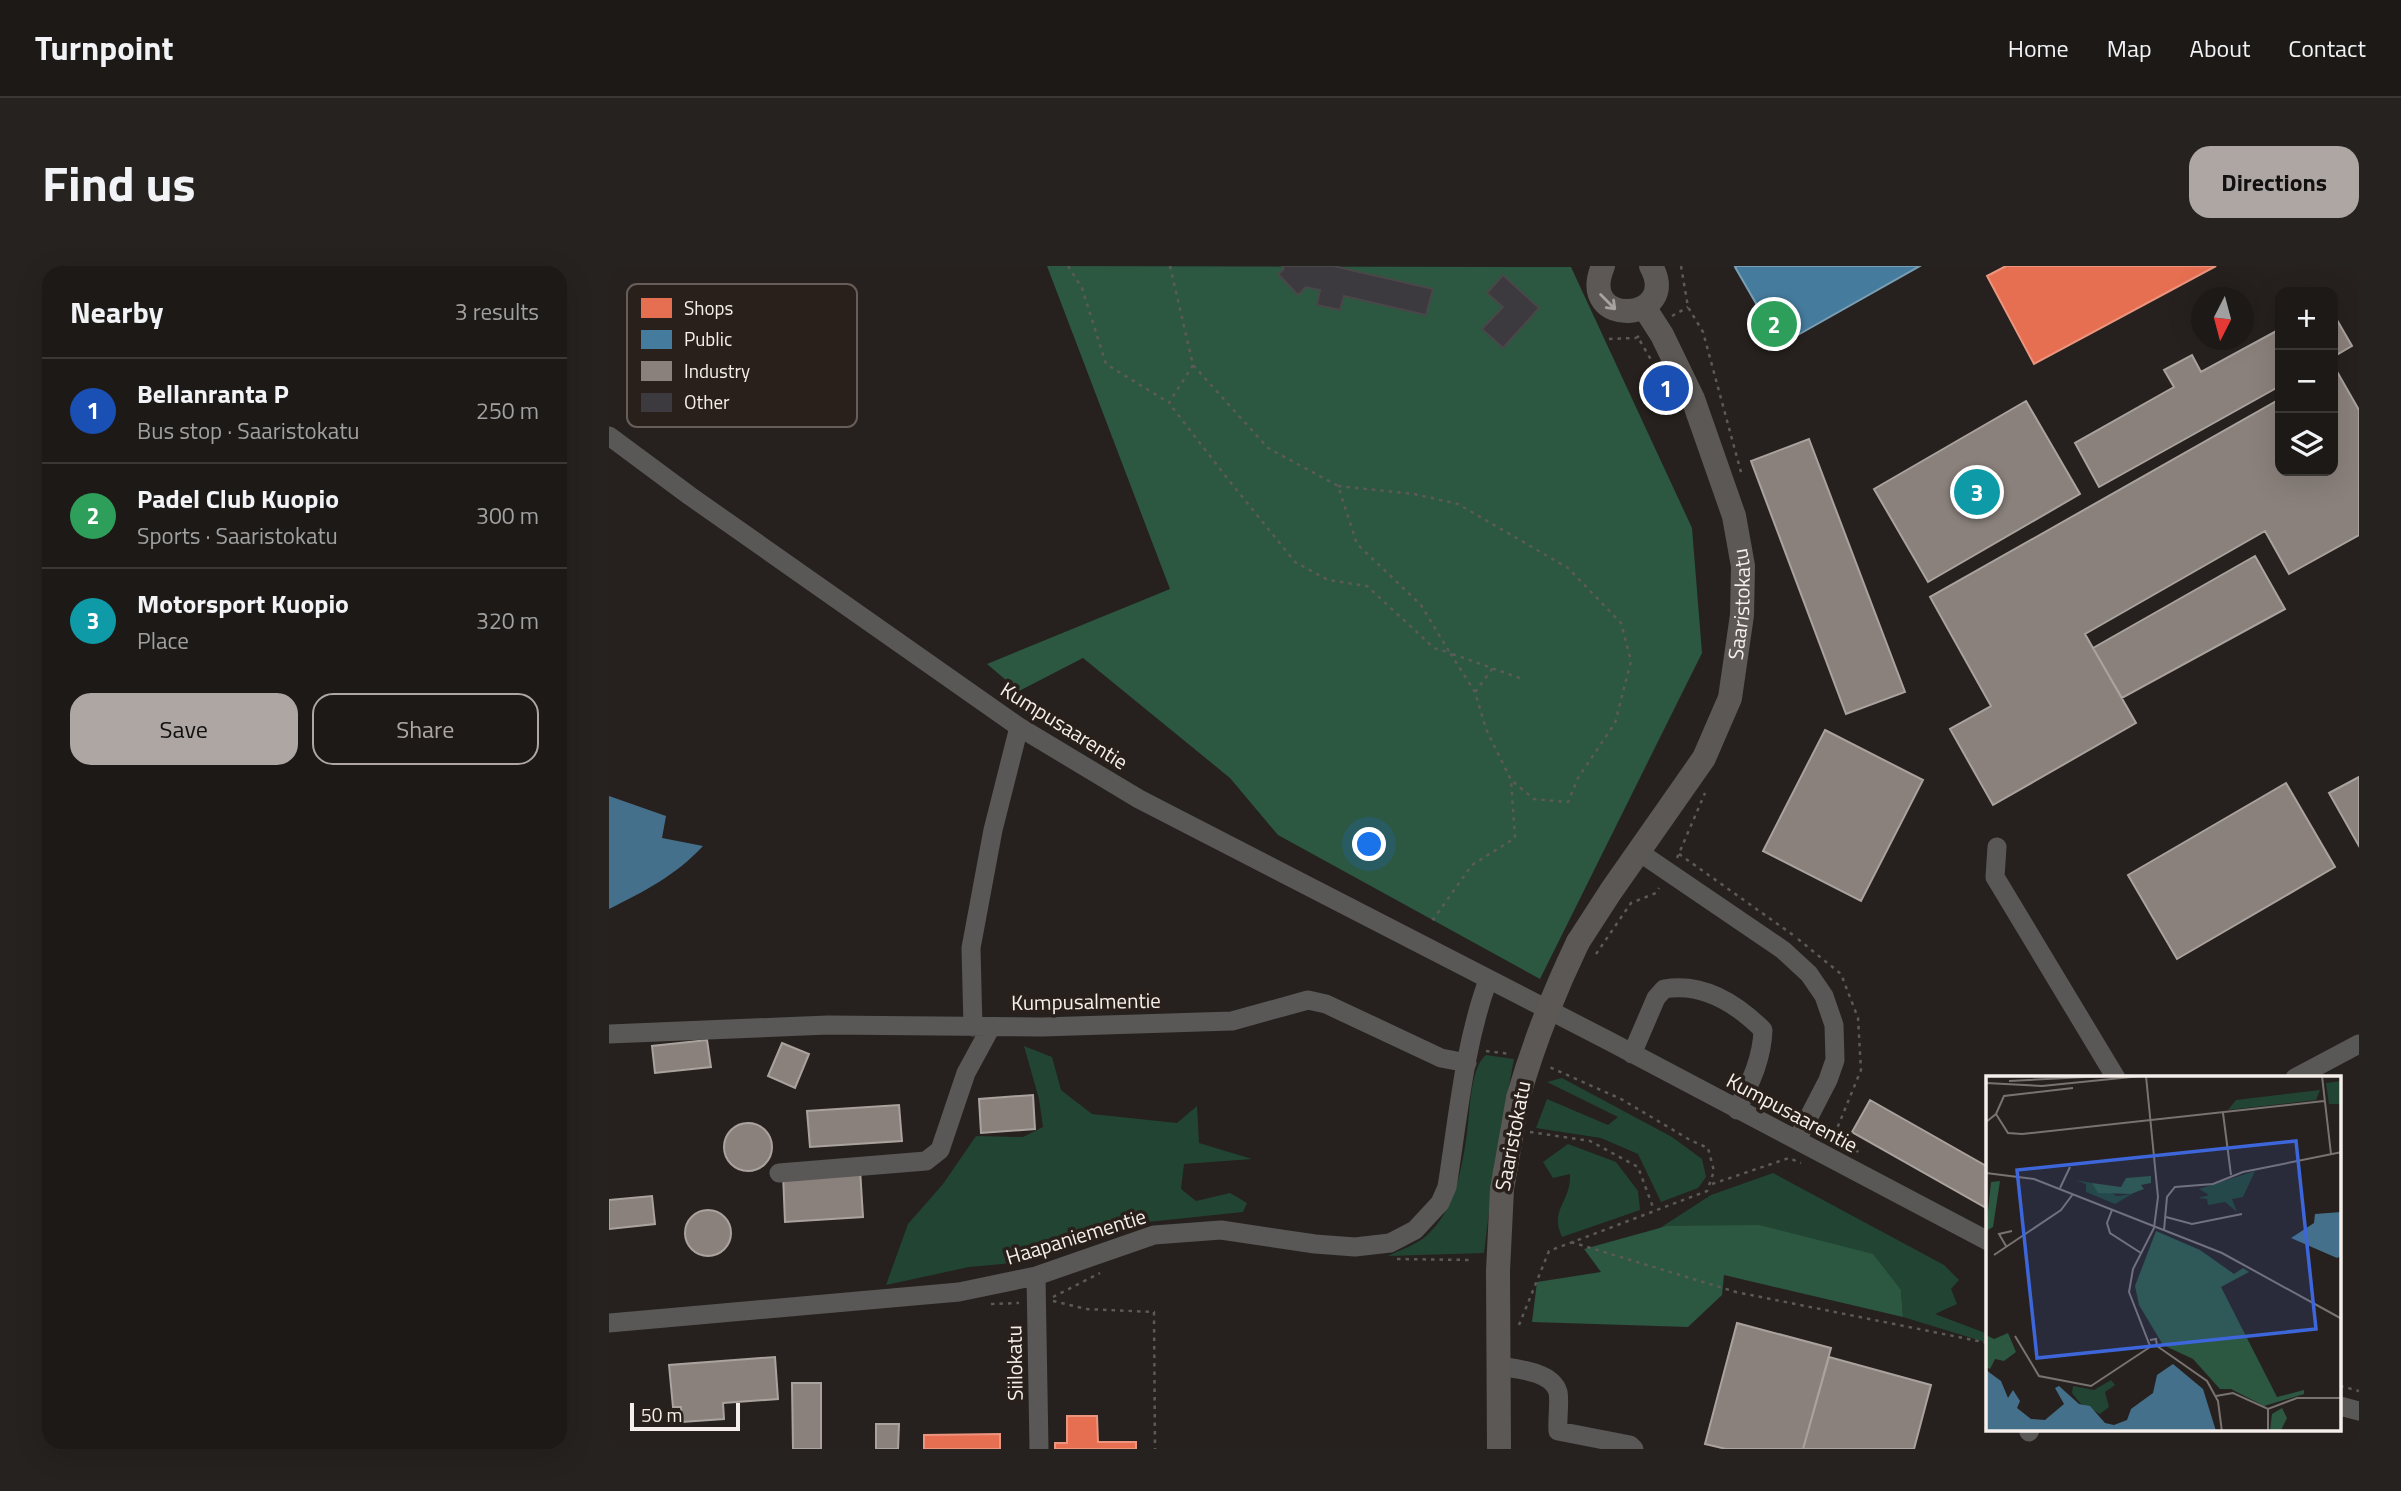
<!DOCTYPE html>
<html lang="en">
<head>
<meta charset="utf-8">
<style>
	body { margin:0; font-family:"Titillium Web",sans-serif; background:#25221f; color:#f1f3f6 }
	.controls { position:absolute; right:21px; top:21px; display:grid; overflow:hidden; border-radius:14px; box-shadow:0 7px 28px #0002 }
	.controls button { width:63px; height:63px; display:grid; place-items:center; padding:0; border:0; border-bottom:2px solid #3a3835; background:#1c1916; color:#f1f3f6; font:35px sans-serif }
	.compass { position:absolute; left:1582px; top:21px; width:63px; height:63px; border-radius:50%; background:#1c1916; box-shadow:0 7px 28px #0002; rotate:186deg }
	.scale { position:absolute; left:21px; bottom:18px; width:110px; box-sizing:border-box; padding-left:7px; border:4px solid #f5eeea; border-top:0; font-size:19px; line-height:24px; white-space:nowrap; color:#f5eeea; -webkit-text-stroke:5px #2a201b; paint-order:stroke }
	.you { position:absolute; left:761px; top:579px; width:24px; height:24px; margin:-18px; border:5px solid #fff; border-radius:50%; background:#1a73e8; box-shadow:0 0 0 10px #1a73e833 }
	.badge { display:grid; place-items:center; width:46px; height:46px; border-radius:50%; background:#ada6a3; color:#fff; font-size:23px; font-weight:700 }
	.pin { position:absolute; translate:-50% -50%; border:4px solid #fff; box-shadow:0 2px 7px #0006 }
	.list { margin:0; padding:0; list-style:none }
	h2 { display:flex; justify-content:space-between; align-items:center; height:91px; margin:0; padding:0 28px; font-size:30px }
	h2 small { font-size:23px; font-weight:400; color:#a0a0a1 }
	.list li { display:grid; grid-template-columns:46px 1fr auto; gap:21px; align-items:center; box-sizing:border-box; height:105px; padding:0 28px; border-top:2px solid #3a3835 }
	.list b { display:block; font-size:26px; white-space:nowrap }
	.list p { margin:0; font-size:23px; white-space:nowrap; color:#a0a0a1 }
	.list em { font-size:23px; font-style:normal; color:#a0a0a1 }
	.actions { display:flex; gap:14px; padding:21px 28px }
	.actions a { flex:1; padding:16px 0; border:2px solid #ada6a3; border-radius:21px; text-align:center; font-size:24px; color:#ada6a3 }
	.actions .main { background:#ada6a3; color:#111 }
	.icon { flex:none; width:38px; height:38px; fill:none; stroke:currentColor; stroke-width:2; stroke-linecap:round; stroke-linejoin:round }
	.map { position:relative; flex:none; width:1750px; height:1183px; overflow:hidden; border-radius:21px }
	header { display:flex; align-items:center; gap:42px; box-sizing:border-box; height:98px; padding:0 35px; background:#1c1916; border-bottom:2px solid #3a3835 }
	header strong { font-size:33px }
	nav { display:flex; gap:38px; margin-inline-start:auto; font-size:24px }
	.intro { display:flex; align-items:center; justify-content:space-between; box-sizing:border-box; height:168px; padding:0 42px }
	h1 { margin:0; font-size:49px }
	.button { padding:18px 32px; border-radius:21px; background:#ada6a3; color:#111; font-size:24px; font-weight:700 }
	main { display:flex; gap:42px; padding:0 42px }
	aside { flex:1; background:#1c1916; border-radius:21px; box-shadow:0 7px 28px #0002 }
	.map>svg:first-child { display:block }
</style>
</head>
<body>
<header>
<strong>Turnpoint</strong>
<nav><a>Home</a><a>Map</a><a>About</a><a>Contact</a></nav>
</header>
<div class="intro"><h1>Find us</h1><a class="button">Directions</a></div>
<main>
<aside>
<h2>Nearby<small>3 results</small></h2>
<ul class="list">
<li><span class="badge" style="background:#1a4fb4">1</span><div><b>Bellanranta P</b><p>Bus stop · Saaristokatu</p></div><em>250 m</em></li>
<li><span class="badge" style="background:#2e9e5b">2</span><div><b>Padel Club Kuopio</b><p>Sports · Saaristokatu</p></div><em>300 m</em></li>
<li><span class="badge" style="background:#0f9aa8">3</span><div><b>Motorsport Kuopio</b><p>Place</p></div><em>320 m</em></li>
</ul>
<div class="actions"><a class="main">Save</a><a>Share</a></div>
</aside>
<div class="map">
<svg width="1750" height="1183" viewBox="0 0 1750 1183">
	<rect width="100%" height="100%" fill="#26211e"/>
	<path fill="#224432" d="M415 780 443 791 452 824 483 848 568 857 588 840 590 877 643 893 575 898 572 923 587 935 621 927 638 937 634 946 510 959 404 997 360 1001 277 1019 299 958 334 918 367 870 414 871 434 861 430 833Z
		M877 789 905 793 886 895 875 987 779 990C791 984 807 979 817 970 846 945 853 902 858 867 861 847 861 801 877 789Z
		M953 812 1063 871 1093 893 1097 911 1089 922 1052 936 1029 888 992 872 927 862 938 833 999 859 1009 851 938 816Z
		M959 878 1007 896 1029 925 1031 944 953 971C940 943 962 937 961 908L944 912 934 896Z
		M1164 907 1335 999 1350 1014 1342 1023 1348 1038 1326 1048 1379 1068V1077L1294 1051 1292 1024 1051 962 1102 929Z"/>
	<path fill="#2c5741" d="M438 0 962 1 1083 262 1093 387 931 713 669 569 621 512 474 392 410 425 378 398 561 323Z
		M1150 959 1264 988 1292 1024 1294 1051 1115 1009 1113 1029 1079 1061 923 1056 928 1016 992 1006 975 983 1058 960Z"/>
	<path fill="#45708b" d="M0 530 57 550 53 572 94 580C66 610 36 625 0 643Z"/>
	<path fill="#e76f51" stroke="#eb957f" stroke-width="2" d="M1397 0H1607L1425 98 1378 10Z
		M458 1150H488L489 1176H527V1183H446V1177H458Z
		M391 1168V1183H315V1169Z"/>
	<path fill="#457b9d" stroke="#7a9eb4" stroke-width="2" d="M1129 0H1311L1171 79 1126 1Z"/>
	<path fill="#8a817c" stroke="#aaa29d" stroke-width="2" d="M1724 47 1743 80 1724 91Z
		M1671 63V120L1490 221 1466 177 1565 121 1555 104 1583 89 1592 106Z
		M1726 102 1750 144V269L1680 308 1656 265 1476 368 1527 457 1384 539 1341 463 1382 440 1321 331 1671 133V205H1724V103Z
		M1417 135 1471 228 1319 316 1265 223Z
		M1200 173 1296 426 1237 448 1142 195Z
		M1646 290 1676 343 1513 432 1484 382Z
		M1216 464 1314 514 1252 635 1154 585Z
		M1750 511V580L1720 527Z
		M1677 517 1726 601 1568 693 1519 609Z
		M98 774 102 801 46 807 43 780Z
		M173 777 200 788 186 822 159 810Z
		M424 829 426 863 372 867 370 833Z
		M1261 834 1379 901V943L1243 866Z
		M290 839 293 875 201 881 198 845Z
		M115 881a24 24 0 1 1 48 0a24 24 0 1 1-48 0Z
		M251 903 254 951 176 956 174 908Z
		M43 930 46 958 0 963V934Z
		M76 967a23 23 0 1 1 46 0a23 23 0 1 1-46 0Z
		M1128 1057 1222 1082 1194 1183H1117L1096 1178Z
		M166 1091 169 1133 114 1137 115 1153 73 1156 72 1141H64L60 1099Z
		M1220 1091 1322 1119 1305 1183H1194Z
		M183 1117H212V1183H184Z
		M267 1158H290L289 1183H267Z"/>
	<path fill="#3c393f" stroke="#494748" stroke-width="2" d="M673 0H724L824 23 817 49 735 30 731 44 708 39 711 24 697 21 689 29 669 8 675 3Z
		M894 9 930 42 894 82 873 63 894 41 878 27Z"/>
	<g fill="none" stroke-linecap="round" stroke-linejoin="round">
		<path stroke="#5c5a58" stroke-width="2.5" stroke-dasharray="3.5 5" stroke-linecap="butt" d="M459 0 473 22 497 98 559 136
			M561 0 584 99 659 182 729 220 748 278 812 339 841 387 916 414
			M1072 0 1079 41 1094 66 1133 210
			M1063 50 1079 41
			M1030 70 1027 72 1031 75 1044 97
			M1000 73 1027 72
			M584 99 560 137 618 212 686 296 719 314 758 320 825 382 841 387 866 426 877 463 902 514 906 572 863 599 821 658
			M729 220 805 228 849 238 959 302 1012 357 1022 395 1006 457 969 512 959 536 925 533 902 514
			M866 426 884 402
			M1070 588 1184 669
			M1068 592 1096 527
			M1189 673 1232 708 1249 752 1252 804 1227 865 1232 876
			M987 688 1022 637 1047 627 1050 622
			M877 785 901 788
			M921 866 981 875 1029 901 1045 944
			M1231 877 1252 887
			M1103 918 1180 892 1192 897
			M962 976 1127 1026 1379 1077
			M788 993 861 994
			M444 1031 491 1007
			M444 1035 477 1043 545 1046 546 1183
			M382 1038 410 1037
			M910 1059 940 985 1098 925 1105 905 1099 882 1081 874 1012 833 938 800
			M1731 1120 1750 1125"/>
		<path stroke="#595856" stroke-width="19" d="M0 170 81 230 410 461 530 533 1000 775 1379 975
			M1388 581 1386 611 1507 812
			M1030 586 1174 684 1200 708 1215 730 1225 759 1226 794 1219 814 1188 874
			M364 761 362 682 384 564 410 461
			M0 768 219 759 433 761 623 755 699 734 717 738 832 792 858 797
			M1023 788 1047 732 1055 723C1094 716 1127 737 1154 764 1153 794 1141 817 1128 844
			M1686 812 1750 778
			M170 907 317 895 331 884 357 807 382 761
			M427 1010 430 1183
			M0 1057 350 1026 427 1010 545 969 612 964 706 978 746 981 781 977 806 964 831 937 838 921C849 852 855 780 879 714
			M890 1100C907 1103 943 1105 949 1126 951 1136 948 1154 949 1165L1021 1179 1025 1183
			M1731 1140 1750 1145
			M1420 1166 1421 1164"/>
		<g stroke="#5b5856" stroke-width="24">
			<path d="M994 0C967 64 1073 56 1042 0"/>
			<path id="s1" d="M969 676 1002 625 1095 492 1121 432 1133 349 1134 300 1125 250 1084 133 1053 69 1035 41"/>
			<path d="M890 1183 889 1005 893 923 909 832"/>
		</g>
		<path stroke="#5b5856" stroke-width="24" d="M909 832C925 776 944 728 969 676"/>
	</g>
	<defs><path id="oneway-shaft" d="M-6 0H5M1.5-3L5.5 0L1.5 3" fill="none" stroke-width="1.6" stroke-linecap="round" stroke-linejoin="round" transform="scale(1.75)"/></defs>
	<use stroke="#a8a3a0" href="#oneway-shaft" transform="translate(999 36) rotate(45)"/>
	<g text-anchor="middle" stroke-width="7" stroke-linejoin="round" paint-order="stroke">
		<g font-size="21" fill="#f5eeea" stroke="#2a201b">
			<text dy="7" stroke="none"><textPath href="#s1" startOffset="383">Saaristokatu</textPath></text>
			<text transform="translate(455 460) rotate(32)" y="7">Kumpusaarentie</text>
			<text transform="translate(477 736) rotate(-1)" y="7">Kumpusalmentie</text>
			<text transform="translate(1183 847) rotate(28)" y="7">Kumpusaarentie</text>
			<text transform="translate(904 870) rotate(-79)" y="7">Saaristokatu</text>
			<text transform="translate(467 971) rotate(-17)" y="7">Haapaniementie</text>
			<text transform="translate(406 1097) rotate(-91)" y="7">Siilokatu</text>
		</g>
	</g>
	<g transform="translate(1377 810)">
		<rect width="355" height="355" fill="#26211e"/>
		<path d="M355 5V28H343L340 7ZM334 14 330 24 242 34 250 24ZM269 95 257 121 246 123 251 136 239 126 222 129 221 123 212 122 223 119 213 113ZM89 104 106 107 131 120 146 118 129 128 100 116V108ZM125 304 129 309 119 316 123 331 114 338 94 327 86 317 87 310 108 314Z" fill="#224432"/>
		<path d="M165 100V107L155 109 158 113 145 118 112 117 106 107 135 111 140 102ZM14 105 7 151 0 155 5 106ZM170 155 214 174 248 198 257 192 263 196 235 211 291 321 318 314V318L278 330 245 313H234L207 283 177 269 153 229 149 210ZM22 257 30 276 18 285 9 283 4 293 0 291V259L8 263ZM296 332 301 342 295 354 284 355 286 338Z" fill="#2c5741"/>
		<path d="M355 136V180L351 182 305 162 328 147 329 138ZM187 288 217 313 230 355H0V294L15 305 22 322 27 314 34 325 31 332 45 343 59 344 78 328 69 312 73 310 93 328 104 330 119 347 128 349 141 344 145 333 167 317 171 299Z" fill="#45708b"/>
		<path fill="none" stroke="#797370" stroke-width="2" d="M160 0 172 121 168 152 147 193 143 216 164 270H171L170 263 164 264M336 0 345 78M23 5 119 0M0 7 56 10 155 0M237 37 245 99M10 38 22 57 36 58 338 25M0 46 10 38 18 20 87 12M0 97 48 103 236 177 356 243M74 112 84 91M126 134 121 147 124 157 155 177M180 141 206 148 256 138M178 154 181 121 189 111 227 108 257 96 356 76M20 170 13 158 26 155M8 179 75 134 87 118M29 260 53 300 105 310 164 271M171 270 221 305 232 325 236 356M230 320 247 317 282 333 311 322H356M282 356V333"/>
		<path fill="#3d66db" fill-opacity="0.15" stroke="#3d66db" stroke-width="3.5" d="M310 65 330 253 51 282 31 94Z"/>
		<rect width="355" height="355" fill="none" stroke="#f5eeea" stroke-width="3.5"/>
	</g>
	<rect x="18" y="18" width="230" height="143" rx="10" fill="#2a201b" stroke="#675e59" stroke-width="2"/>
	<rect x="32" y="32" width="31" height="20" fill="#e76f51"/>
	<rect x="32" y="64" width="31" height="19" fill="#457b9d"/>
	<rect x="32" y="95" width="31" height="20" fill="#8a817c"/>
	<rect x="32" y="127" width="31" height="19" fill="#3c393f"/>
	<g font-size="19" fill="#f5eeea">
		<text x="75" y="49">Shops</text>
		<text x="75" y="80">Public</text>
		<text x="75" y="112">Industry</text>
		<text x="75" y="143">Other</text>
	</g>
</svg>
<div class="controls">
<button>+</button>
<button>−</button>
<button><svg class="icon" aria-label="layers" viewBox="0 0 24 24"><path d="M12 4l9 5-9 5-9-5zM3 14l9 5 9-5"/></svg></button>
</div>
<svg class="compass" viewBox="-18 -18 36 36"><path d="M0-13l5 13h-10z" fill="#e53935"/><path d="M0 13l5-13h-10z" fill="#a0a0a1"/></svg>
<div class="scale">50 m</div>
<div class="you"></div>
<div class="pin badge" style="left:1057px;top:122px;background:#1a4fb4">1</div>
<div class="pin badge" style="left:1165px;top:58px;background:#2e9e5b">2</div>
<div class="pin badge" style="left:1368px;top:226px;background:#0f9aa8">3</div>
</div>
</main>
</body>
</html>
